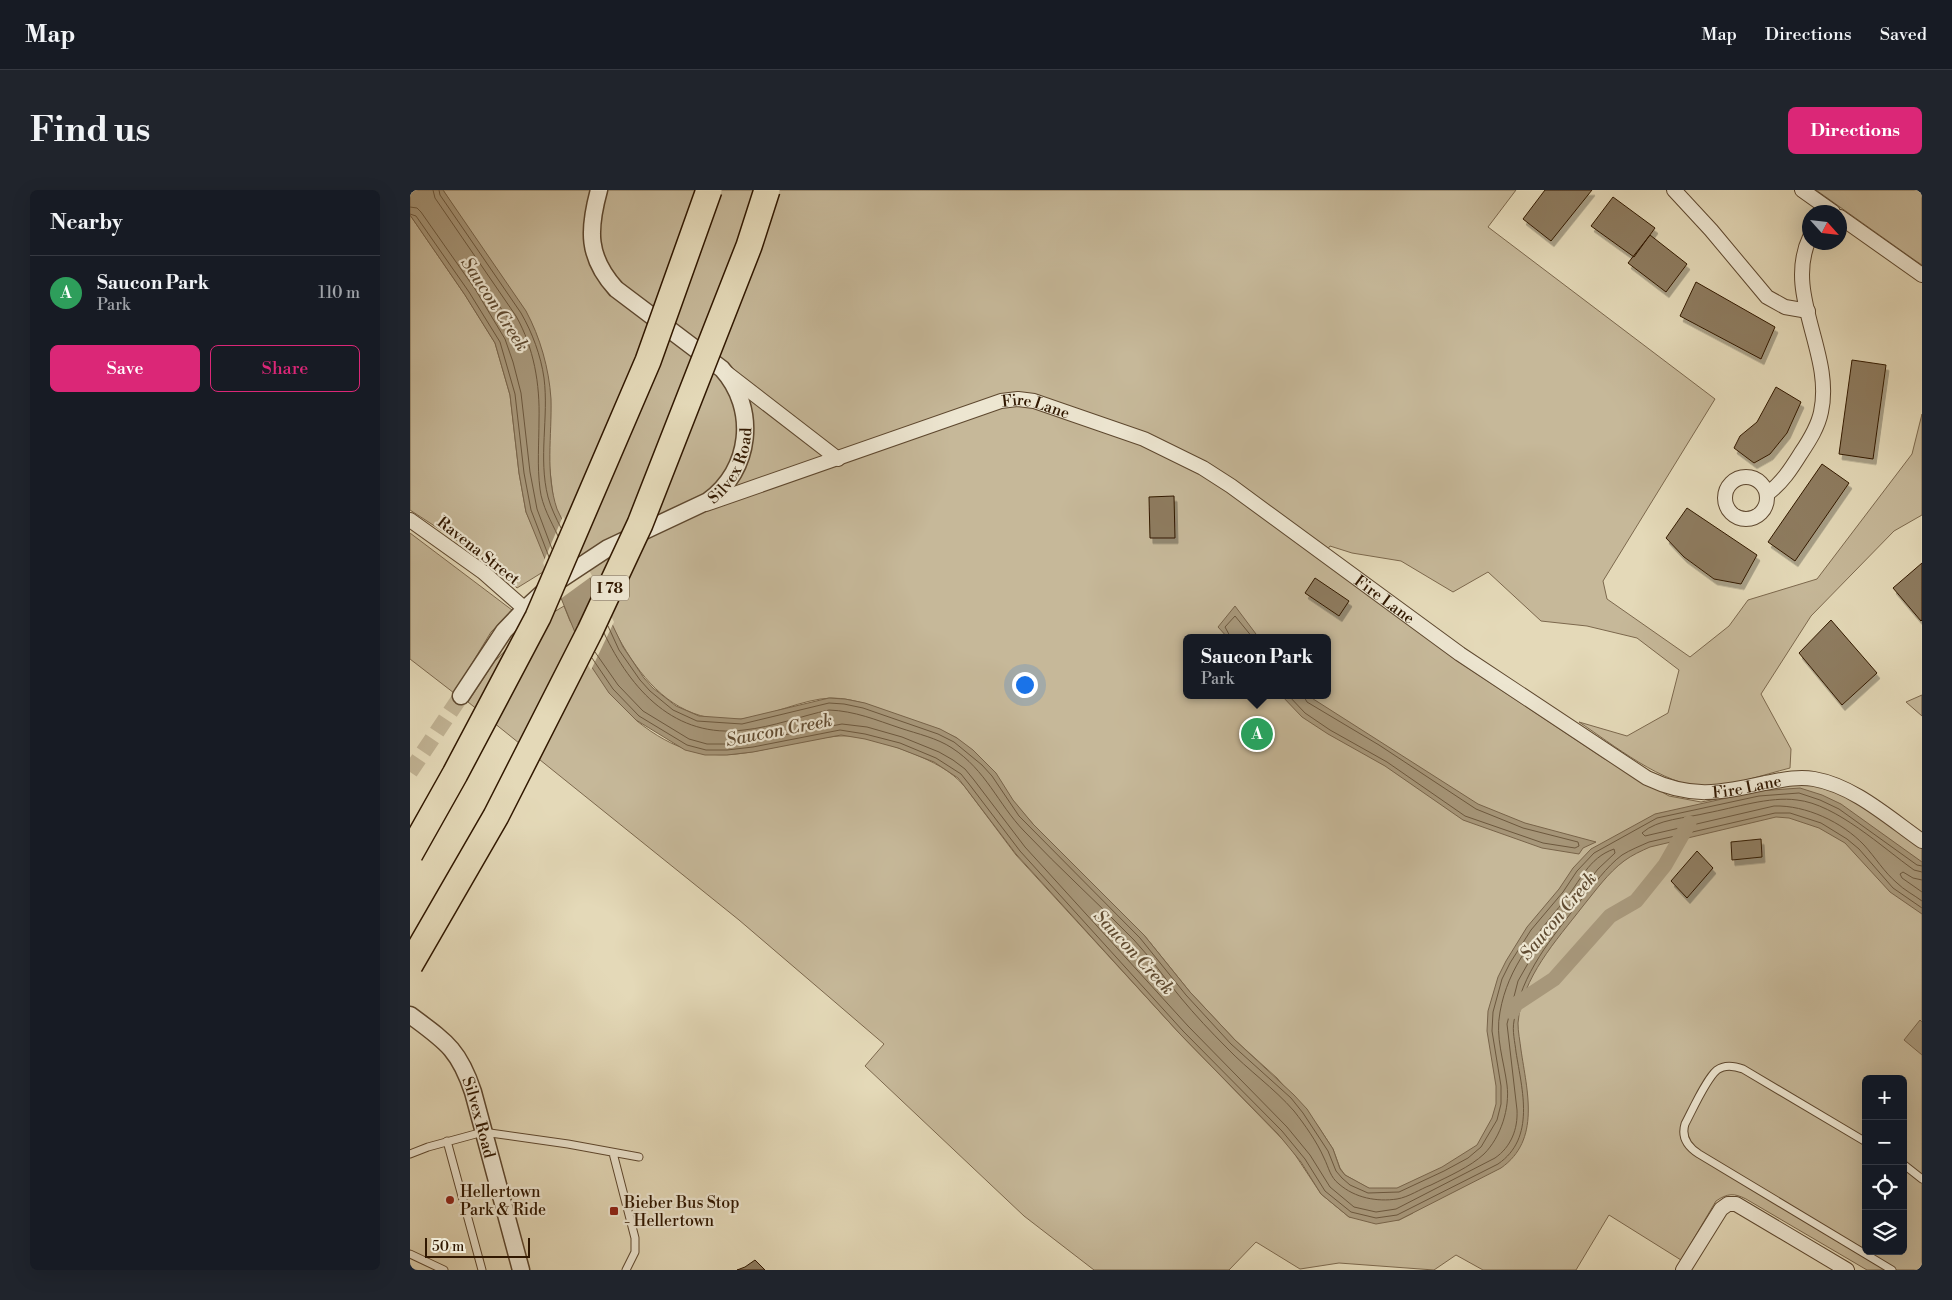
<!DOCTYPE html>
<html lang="en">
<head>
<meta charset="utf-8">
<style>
	body { margin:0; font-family:"Libre Bodoni",serif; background:#20242c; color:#f1f3f6 }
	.controls { position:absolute; right:15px; bottom:15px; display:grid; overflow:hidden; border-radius:8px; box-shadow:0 5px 20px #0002 }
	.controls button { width:45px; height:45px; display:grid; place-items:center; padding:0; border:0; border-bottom:1px solid #363941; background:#171b24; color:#f1f3f6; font:25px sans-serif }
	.compass { position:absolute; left:1392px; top:15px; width:45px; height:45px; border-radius:50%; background:#171b24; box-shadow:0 5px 20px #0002; rotate:117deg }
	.scale { position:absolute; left:15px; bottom:12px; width:105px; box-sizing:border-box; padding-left:5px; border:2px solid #311801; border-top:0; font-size:14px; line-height:18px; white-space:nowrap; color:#311801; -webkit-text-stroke:4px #ede6d1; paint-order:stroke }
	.you { position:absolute; left:614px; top:494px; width:18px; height:18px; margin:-12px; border:4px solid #fff; border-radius:50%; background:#1a73e8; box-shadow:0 0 0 8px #1a73e833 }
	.badge { display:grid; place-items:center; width:32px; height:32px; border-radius:50%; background:#db2777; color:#fff; font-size:16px; font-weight:700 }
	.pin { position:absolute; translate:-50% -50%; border:2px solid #fff; box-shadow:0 1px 5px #0006 }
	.popup { position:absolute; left:773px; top:444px; width:148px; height:65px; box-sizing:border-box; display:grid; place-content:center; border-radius:8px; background:#171b24; filter:drop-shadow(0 1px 4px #0005); font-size:16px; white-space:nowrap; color:#9ea1a6 }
	.popup b { font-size:19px; color:#f1f3f6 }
	.popup::after { content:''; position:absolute; left:50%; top:100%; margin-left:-10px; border:10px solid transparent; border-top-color:#171b24 }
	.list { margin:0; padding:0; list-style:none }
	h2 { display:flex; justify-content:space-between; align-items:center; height:65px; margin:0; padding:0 20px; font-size:21px }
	h2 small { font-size:16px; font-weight:400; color:#9ea1a6 }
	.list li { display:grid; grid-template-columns:32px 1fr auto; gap:15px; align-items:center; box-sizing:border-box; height:75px; padding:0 20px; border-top:1px solid #363941 }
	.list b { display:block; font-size:19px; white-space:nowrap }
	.list p { margin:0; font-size:16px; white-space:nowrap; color:#9ea1a6 }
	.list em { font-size:16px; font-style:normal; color:#9ea1a6 }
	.actions { display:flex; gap:10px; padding:15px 20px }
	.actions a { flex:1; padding:11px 0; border:1px solid #db2777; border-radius:8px; text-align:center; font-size:18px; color:#db2777 }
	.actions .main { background:#db2777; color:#fff }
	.icon { flex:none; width:28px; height:28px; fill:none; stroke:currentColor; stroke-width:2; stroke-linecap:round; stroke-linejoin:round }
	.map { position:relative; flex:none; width:1512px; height:1080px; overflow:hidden; border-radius:8px }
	header { display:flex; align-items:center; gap:30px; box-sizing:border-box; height:70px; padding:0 25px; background:#171b24; border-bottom:1px solid #363941 }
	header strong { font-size:24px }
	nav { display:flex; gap:28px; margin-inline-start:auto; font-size:18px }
	.intro { display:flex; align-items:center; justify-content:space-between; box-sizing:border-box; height:120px; padding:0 30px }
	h1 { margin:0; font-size:35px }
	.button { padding:12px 22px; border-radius:8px; background:#db2777; color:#fff; font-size:18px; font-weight:700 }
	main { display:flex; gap:30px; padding:0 30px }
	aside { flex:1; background:#171b24; border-radius:8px; box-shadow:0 5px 20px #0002 }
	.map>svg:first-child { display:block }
</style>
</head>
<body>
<header>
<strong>Map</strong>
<nav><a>Map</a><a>Directions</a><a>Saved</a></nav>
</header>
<div class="intro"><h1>Find us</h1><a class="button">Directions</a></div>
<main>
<aside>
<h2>Nearby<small></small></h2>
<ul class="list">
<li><span class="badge" style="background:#2e9e5b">A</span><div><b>Saucon Park</b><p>Park</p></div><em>110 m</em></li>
</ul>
<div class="actions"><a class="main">Save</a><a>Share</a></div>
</aside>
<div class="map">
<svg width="1512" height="1080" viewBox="0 0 1512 1080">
	<defs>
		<filter id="shadow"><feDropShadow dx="3" dy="5.5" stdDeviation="0" flood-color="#0004"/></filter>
	</defs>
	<rect width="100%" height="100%" fill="#e4d9b8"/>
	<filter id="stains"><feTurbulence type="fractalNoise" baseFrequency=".004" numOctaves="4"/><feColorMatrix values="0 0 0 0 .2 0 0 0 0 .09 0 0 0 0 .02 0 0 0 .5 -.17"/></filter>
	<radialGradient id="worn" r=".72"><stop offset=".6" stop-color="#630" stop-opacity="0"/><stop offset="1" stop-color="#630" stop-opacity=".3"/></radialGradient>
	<path fill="#c6b899" stroke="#7c684d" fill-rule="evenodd" d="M33 0H1106L1078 37 1305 209 1193 391 1197 409 1280 467 1319 436 1338 410 1407 389 1502 264 1512 224V325L1484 341 1401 426 1351 504 1381 559 1380 578C1352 585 1323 596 1294 596 1255 597 1201 553 1169 532L1217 546 1258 523 1269 480 1227 448 1177 436 1131 431 1078 382 1043 402 991 371 942 363 920 356 911 368 1046 470 1193 568 1259 606 1291 612 1385 594C1395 595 1406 595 1416 599 1451 610 1482 638 1512 658V1080H1457L1336 1009C1324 1003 1318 1003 1306 1011L1271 1070 1199 1025 1166 1080H1073L1046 1065 1024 1080 929 1073 890 1079 846 1052 819 1080H684L614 1026 455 876 474 854 329 730 58 512 84 472 117 438 154 416 160 431C176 455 192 479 208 503 214 512 220 525 227 531 303 592 348 553 429 546 452 544 481 555 502 563 523 572 541 580 555 597L606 665 770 844 880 957 911 1004 939 1027 989 1030 1003 1023 935 985 930 978 923 959 908 936 867 888 825 850 780 802 734 745 623 634 547 548C529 539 512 534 494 528 469 519 447 508 421 508 392 509 361 526 332 529 234 539 201 431 167 361L107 398 80 372 0 320V25L55 105 85 153 100 205 109 283 116 322 128 349 143 306 139 272V254L59 40ZM777 448H917V505H777ZM1456 889H1493V1061H1456Z
		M1406 0H1512V75L1506 71Z
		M0 343 102 420 81 442 44 503 0 469Z
		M1512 505V526L1496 512Z"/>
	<path fill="#a7977a" stroke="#78644a" d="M0 0H33L116 121C130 147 139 178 141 209 142 246 135 283 147 319L213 457 234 488 243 498 266 516 289 526 331 529 419 508 435 509 455 513 530 539 547 548 563 560 586 583 603 610 623 634 734 745 780 802 825 850 884 905 897 919 923 959 930 979 935 985 959 998H987L1032 977 1067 955 1082 928 1086 914V896L1077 841 1078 821 1088 787 1096 771 1117 737 1149 699 1163 678 1181 659 1245 624 1348 601 1390 598 1412 605 1431 614 1512 672V724L1480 702 1435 653 1409 638 1379 628 1366 627 1240 657C1231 661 1222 665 1214 671 1198 683 1186 700 1173 716 1146 751 1112 787 1108 833 1108 842 1110 851 1111 860 1117 901 1131 950 1091 978L989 1030 966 1034 939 1027 911 1004 891 972 868 944 770 844 606 664 555 597 548 588 524 572 488 558 455 549 431 545 343 562 317 565H295L275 560 226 530 199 503 175 467 116 322 109 283 100 205 85 153 55 105 0 25Z
		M825 416 849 448H818L808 437Z
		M871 505H897L1068 614 1115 633 1186 652 1173 658 1169 664 1132 658 1053 630 975 576 918 544 892 527Z
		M1510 830 1512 832V865L1494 850Z"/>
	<path fill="#e4d9b8" d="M153 326 182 386 149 410 133 373Z
		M187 396 204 432 181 480 173 468 164 446Z"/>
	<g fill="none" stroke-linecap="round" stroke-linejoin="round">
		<path stroke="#6c583e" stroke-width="1" d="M23 0 25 8 106 126C124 158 130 194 129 230 129 253 127 276 130 299 132 316 141 331 148 346
			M29 0 30 5 111 123C122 142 131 166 134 188 139 227 128 268 138 307 141 318 146 328 151 338
			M0 17 7 18 11 22 65 99 95 149 103 172 111 203 120 282 127 319 142 359
			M0 24 6 26 59 102 90 152 105 204 114 283 121 320 139 367
			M87 116 90 117C98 128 106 139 110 152L108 155 105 154 86 120Z
			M198 436 209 460 230 490 240 501 263 520 287 531 332 534 419 513 434 514 453 518 528 544 544 552 572 575 582 586 609 626 730 748 776 805 821 854 881 908 893 923 918 961 926 981 932 988 940 995 958 1003 989 1002 1034 981 1058 968 1071 957 1087 930 1091 914V896L1082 841 1083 822 1092 789 1100 773 1121 740 1153 702 1167 681 1184 663 1247 628 1349 606 1389 603 1410 610 1429 619 1507 675 1512 676
			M821 448 815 437 825 426 843 448
			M185 462 208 495 233 521 279 549 297 554H317L342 551 432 534 457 537 492 547 529 562 543 570 555 579 564 590 615 657 778 836 877 937 900 965 920 997 944 1017 966 1022 986 1019 1085 968C1101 957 1108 939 1107 920L1097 834 1108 791 1129 754 1188 679 1205 663 1204 659C1178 668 1170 692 1154 711 1126 746 1098 776 1090 822 1085 847 1094 871 1097 895 1100 918 1091 947 1074 964 1060 977 1039 986 1021 995 1010 999 999 1007 987 1009 967 1012 945 1008 929 994 920 987 919 978 914 968 907 952 895 935 884 921 864 898 838 880 817 858 801 842 785 825 771 808 755 789 741 768 724 750 688 713 650 679 614 641 588 614 576 580 542 558 527 548 508 544 490 538 466 530 445 521 419 520 391 526 363 537 334 540 265 549 221 500 194 443
			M182 468 203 499 229 526 277 555 296 560H317L343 557 430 540 455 544 490 553 526 568 551 584 559 594 610 661 773 841 872 941 895 969 915 1001 941 1022 966 1028 987 1025 1088 974C1126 948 1112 900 1106 862 1105 852 1102 841 1104 831 1111 783 1142 748 1171 710 1184 695 1196 677 1212 665 1220 660 1230 656 1239 652L1365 623H1380L1411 633 1437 649 1449 659 1483 698 1512 718
			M878 505 895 523 920 540 977 572 1055 626 1133 653 1165 658 1169 656 1168 652 1113 638 1066 619 969 555 897 512 893 505
			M1512 682 1504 680C1473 658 1426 614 1387 610 1360 606 1324 618 1297 623 1277 628 1247 629 1232 643L1235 646 1364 616C1396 615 1432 632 1454 655 1465 667 1474 682 1487 693 1494 700 1504 705 1512 711
			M1512 690 1503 688 1493 682 1490 684 1492 688 1512 702"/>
		<path stroke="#a7977a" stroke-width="15" d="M1102 822 1106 814 1144 789 1200 726 1226 711 1255 675 1279 633"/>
	</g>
	<path fill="#8e7c60" stroke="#311801" filter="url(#shadow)" d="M1135 0H1182L1141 51 1113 29Z
		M1203 7 1245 38 1224 67 1181 36Z
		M1240 45 1277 74 1256 102 1218 73Z
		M1286 92 1365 137 1351 169 1270 126Z
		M1442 170 1476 175 1463 269 1429 264Z
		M1366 197 1391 212 1377 243 1360 264 1344 273 1324 258 1330 246 1347 232Z
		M1412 274 1439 293 1385 371 1358 352Z
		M764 306 765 348H740L739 307Z
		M1277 318 1347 365 1331 394 1304 389 1274 367 1256 348Z
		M1512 373V430L1511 431 1483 398Z
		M905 388 939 411 929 426 895 403Z
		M1421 430 1467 483 1432 515 1389 463Z
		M1351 649 1352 667 1322 670 1321 652Z
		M1287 661 1303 678 1277 708 1261 691Z
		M345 1070 355 1080H327L335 1077Z"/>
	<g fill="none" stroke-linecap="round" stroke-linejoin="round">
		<path stroke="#c0b293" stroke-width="16" stroke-dasharray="16 8" stroke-linecap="butt" d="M0 582 51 506"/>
		<g stroke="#5e482f" stroke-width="9">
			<path id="service" d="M37 951 72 1080
				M1456 952 1333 879C1325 876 1315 874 1307 880 1296 889 1282 921 1275 934 1271 947 1278 957 1289 964L1482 1080
				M203 963 225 1048V1062L216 1080
				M0 964 18 957 73 942 158 954 229 967
				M1493 974 1512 989
				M0 1064 34 1080"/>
		</g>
		<g stroke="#5e482f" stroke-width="16">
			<g id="minor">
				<path d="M1264 0 1301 40 1357 107 1375 117 1398 121"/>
				<path d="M1392 0 1423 22"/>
				<path d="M1430 27 1512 85"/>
				<path d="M318 184 428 269"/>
				<circle cx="1336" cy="308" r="21"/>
				<path d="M1357 304C1372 293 1381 279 1391 263 1399 251 1408 237 1411 222 1424 163 1373 104 1400 47"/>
				<path id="s1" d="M296 314 591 211 608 209 624 211 734 249 793 278 821 296 1050 464 1237 588C1281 609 1309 603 1355 593 1371 590 1388 586 1404 589 1444 596 1479 628 1512 651"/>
				<path d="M0 330 73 382 115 419"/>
				<path d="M1273 1080 1311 1019 1318 1014H1326L1437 1080"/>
			</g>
		</g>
		<g stroke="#5e482f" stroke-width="19">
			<g id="tertiary">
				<path id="s2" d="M51 506 94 441 115 419 139 397 198 358 298 311C341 280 348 219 312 179L206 99C177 67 178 40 189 0"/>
				<path id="s3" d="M0 825C35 851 49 859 63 902L111 1080"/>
			</g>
		</g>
		<use href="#service" stroke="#ede6d1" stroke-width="7"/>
		<use href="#minor" stroke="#ede6d1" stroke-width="14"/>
		<use href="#tertiary" stroke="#ede6d1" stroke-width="16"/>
		<g stroke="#311801" stroke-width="28" stroke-linecap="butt">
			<path id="motorway-bridge" d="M0 664 45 584 128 427 238 171 299 0
				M0 775 86 626 180 441 230 334 339 56 357 0"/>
		</g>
		<use href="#motorway-bridge" stroke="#e4d9b8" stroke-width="25"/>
	</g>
	<g fill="#8f2418" stroke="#ede6d1" stroke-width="2">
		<circle cx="40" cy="1010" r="5"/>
		<rect x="199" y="1016" width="10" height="10" rx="2.5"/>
	</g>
	<g text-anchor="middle" stroke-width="4.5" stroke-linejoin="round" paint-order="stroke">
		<rect fill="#ede6d1" stroke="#69563f" stroke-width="1" x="181" y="385.5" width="38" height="25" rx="4"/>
		<g font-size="15" font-weight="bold" fill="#311801">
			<text x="200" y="403">I 78</text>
		</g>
		<g font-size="16" fill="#311801" stroke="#ede6d1">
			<text dy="6" stroke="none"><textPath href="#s1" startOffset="348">Fire Lane</textPath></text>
			<text dy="6" stroke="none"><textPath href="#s2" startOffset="366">Silvex Road</textPath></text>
			<text transform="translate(69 360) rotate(38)" y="6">Ravena Street</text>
			<text dy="6" stroke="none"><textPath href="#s1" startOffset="752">Fire Lane</textPath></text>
			<text dy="6" stroke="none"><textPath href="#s1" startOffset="1172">Fire Lane</textPath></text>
			<text dy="6" stroke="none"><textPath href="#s3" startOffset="128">Silvex Road</textPath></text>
		</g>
		<g font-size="16" fill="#311801" stroke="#ede6d1" text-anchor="start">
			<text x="50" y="1007">Hellertown<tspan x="50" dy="18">Park &amp; Ride</tspan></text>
			<text x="214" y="1018">Bieber Bus Stop<tspan x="214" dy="18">- Hellertown</tspan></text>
		</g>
		<g font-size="18" font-style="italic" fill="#604b31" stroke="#ede6d1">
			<text transform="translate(85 114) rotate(57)" y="6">Saucon Creek</text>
			<text transform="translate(369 540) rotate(-11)" y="6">Saucon Creek</text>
			<text transform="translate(1148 726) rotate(-50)" y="6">Saucon Creek</text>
			<text transform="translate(724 762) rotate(47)" y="6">Saucon Creek</text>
		</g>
	</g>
	<rect width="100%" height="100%" filter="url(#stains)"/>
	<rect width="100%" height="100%" fill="url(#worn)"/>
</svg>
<div class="controls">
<button>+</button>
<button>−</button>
<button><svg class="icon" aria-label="locate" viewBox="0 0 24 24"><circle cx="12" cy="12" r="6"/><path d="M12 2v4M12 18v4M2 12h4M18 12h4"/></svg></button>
<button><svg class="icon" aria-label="layers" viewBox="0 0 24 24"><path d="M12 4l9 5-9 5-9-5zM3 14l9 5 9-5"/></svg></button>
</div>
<svg class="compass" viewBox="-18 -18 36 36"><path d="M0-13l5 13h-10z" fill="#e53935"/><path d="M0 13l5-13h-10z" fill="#9ea1a6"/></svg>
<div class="scale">50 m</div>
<div class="you"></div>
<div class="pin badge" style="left:847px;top:544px;background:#2e9e5b">A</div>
<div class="popup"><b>Saucon Park</b>Park</div>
</div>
</main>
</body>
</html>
